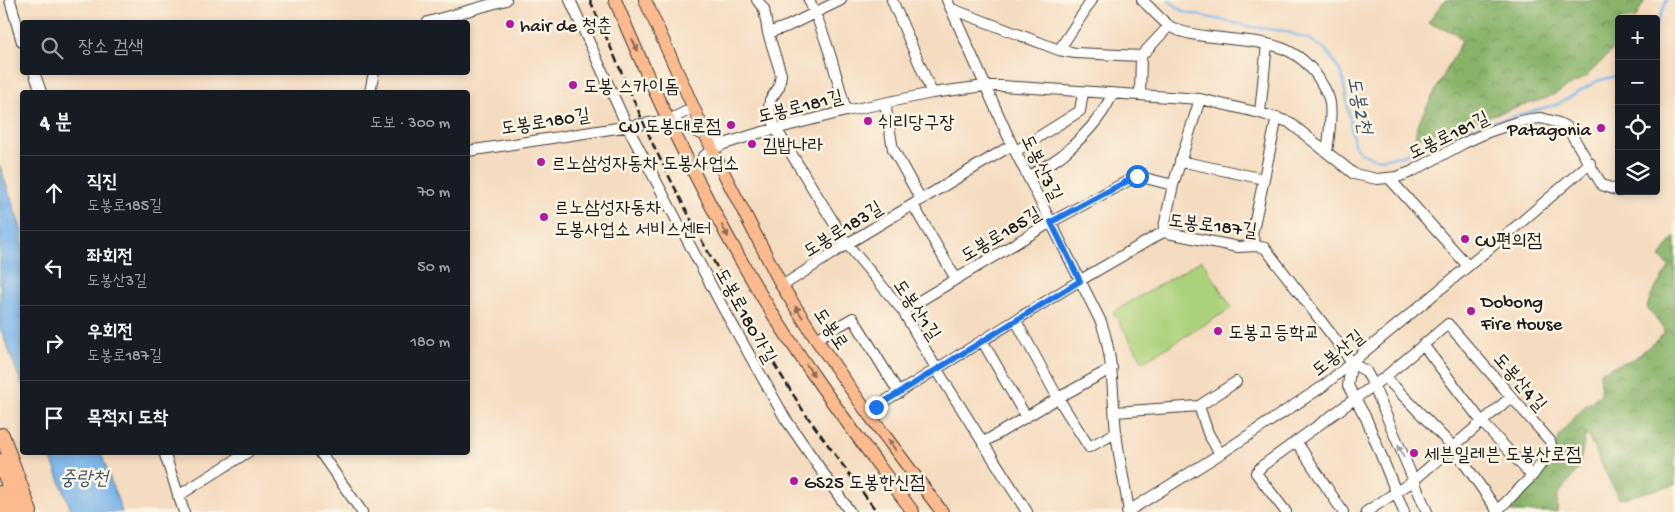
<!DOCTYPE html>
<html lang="ko">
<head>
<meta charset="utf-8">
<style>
	body { margin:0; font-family:"Gochi Hand","Poor Story",sans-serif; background:#20242c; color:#f1f3f6 }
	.controls { position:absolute; right:15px; top:15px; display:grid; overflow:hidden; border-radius:5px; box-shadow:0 2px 8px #0003 }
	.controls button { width:45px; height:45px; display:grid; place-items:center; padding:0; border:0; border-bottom:1px solid #363941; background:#171b24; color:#f1f3f6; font:25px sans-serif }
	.stop { position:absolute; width:15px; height:15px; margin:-11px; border:4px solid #1a73e8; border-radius:50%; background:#fff }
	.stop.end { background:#1a73e8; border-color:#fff; box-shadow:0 1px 5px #0008 }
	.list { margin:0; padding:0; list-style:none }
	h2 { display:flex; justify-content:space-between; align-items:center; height:65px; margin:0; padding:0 20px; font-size:21px }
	h2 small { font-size:16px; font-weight:400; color:#9ea1a6 }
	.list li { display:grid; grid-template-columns:32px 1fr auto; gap:15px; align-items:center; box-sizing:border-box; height:75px; padding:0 20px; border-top:1px solid #363941 }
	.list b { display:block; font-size:19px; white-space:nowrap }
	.list p { margin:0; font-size:16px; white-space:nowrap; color:#9ea1a6 }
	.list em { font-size:16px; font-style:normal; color:#9ea1a6 }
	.icon { flex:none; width:28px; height:28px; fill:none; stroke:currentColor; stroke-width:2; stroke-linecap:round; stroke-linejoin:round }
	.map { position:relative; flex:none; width:1675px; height:512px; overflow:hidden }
	.search { position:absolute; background:#171b24; box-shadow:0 2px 8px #0003; left:20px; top:20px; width:450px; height:55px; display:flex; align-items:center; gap:12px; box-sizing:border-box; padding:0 18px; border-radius:5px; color:#9ea1a6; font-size:19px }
	.panel { position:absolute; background:#171b24; box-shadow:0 2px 8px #0003; left:20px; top:90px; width:450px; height:365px; border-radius:5px }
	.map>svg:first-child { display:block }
</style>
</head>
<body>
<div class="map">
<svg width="1675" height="512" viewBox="0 0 1675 512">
	<defs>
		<pattern id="forest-crowns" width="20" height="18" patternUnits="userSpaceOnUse" patternTransform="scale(1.25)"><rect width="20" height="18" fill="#89b36b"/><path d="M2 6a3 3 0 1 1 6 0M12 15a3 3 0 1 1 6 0" fill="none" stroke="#6f9157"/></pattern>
	</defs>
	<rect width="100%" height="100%" fill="#fcf5e5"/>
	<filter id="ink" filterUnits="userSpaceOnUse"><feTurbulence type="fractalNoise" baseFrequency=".02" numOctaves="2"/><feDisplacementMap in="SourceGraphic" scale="10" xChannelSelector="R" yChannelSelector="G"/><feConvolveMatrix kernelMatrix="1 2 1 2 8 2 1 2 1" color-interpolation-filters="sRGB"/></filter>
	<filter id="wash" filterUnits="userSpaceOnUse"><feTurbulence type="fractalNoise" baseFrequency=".0096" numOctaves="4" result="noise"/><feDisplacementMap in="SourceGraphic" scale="20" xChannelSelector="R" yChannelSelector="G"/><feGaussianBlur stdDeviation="1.12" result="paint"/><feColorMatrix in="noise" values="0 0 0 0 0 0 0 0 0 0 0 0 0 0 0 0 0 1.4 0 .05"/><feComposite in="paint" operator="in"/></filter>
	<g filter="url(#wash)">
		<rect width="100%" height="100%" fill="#f5dcc0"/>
		<path fill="url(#forest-crowns)" stroke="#526844" d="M1445 0H1645L1635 19H1619V44L1586 77 1547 98 1415 139 1417 125 1462 41 1455 33 1428 23Z
			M1675 236V485L1619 499 1586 433 1579 468 1558 495 1557 512H1511L1524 491 1532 485 1535 472 1556 447 1560 435 1568 425 1585 406 1601 394 1600 372 1635 358 1664 334 1663 328 1647 308 1650 297 1669 267 1660 257Z"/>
		<path fill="#acd17b" stroke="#64764c" d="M1202 260 1232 308 1143 362 1113 312Z"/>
		<path fill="#79b4ea" stroke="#4a6883" d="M0 166 22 232V385L0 327Z
			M49 453H101L122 512H72Z"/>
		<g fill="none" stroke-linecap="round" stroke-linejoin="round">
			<path stroke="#79b4ea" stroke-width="2.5" d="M1168 0 1184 12 1252 27 1284 31 1311 40 1327 51 1342 74 1354 144 1361 153 1374 158 1382 159 1401 156 1462 131 1558 104 1597 81 1619 75
				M1656 25 1667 0"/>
		</g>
	</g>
	<g filter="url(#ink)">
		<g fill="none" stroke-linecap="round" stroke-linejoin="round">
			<g stroke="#3d3935" stroke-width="12">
				<path id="minor" d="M10 0 22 42
					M570 0 627 126 722 306 785 418 850 512
					M757 0 764 9 768 33 781 74 779 87 770 100 769 109 776 129 847 244 903 311 937 370 1027 512
					M809 0C826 35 836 74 846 111
					M892 0 932 93
					M947 0 1012 145 1101 322C1114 358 1112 394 1116 432 1119 459 1125 485 1129 512
					M1142 0C1150 7 1165 25 1173 28 1187 35 1206 36 1221 38 1261 43 1295 41 1319 79 1323 86 1329 94 1330 103 1332 119 1329 136 1327 152
					M952 9 1059 50 1075 53 1141 56
					M428 22 506 0
					M768 33 788 26 841 0
					M1059 50 1092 0
					M34 72 41 92
					M370 92 374 72
					M1140 95 1141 56 1169 26
					M885 103 893 149 921 200
					M1260 113 1267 44
					M669 120 724 144
					M468 151 669 120 693 108
					M1016 151 1080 111 1083 92
					M1180 161 1264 179
					M694 173 703 157 712 150 724 144 759 133 846 111 932 93 985 86H1001L1200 99 1260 113 1289 122 1354 174 1377 179 1397 177 1411 172 1464 143 1488 132 1517 122 1531 119 1541 118 1559 123 1567 127 1602 185 1619 191
					M1028 177C1041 168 1057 161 1068 150 1085 135 1104 115 1112 94
					M1389 178 1468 266
					M913 205 956 279
					M1163 232 1173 185 1200 99
					M1256 246 1252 235 1277 117
					M782 286 847 244 1012 145
					M903 311 1051 222 1137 176 1173 185
					M1016 321 1058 398 1089 447 1116 433
					M816 339 853 318 899 393
					M983 342 1026 417
					M1424 346 1482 422 1532 476
					M1351 363 1366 371 1373 384 1427 512
					M1351 363 1348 386 1366 418 1404 512
					M1385 377 1453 447 1497 510
					M1199 406 1208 433 1220 454
					M867 412 1079 281 1163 232 1238 247 1256 246 1265 248 1344 351 1351 363
					M1115 412 1199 406 1236 382
					M1296 441 1343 512
					M984 442 1058 398 1112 368
					M164 452 184 512
					M320 452 362 512
					M178 496 248 452
					M1127 512 1220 454 1322 387 1519 224 1590 163
					M1286 512 1256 473 1262 466 1385 377 1448 324 1550 441 1552 449 1532 476 1496 512
					M1366 512 1413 481 1511 397"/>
			</g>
			<g stroke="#3d3935" stroke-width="14">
				<path id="major" d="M615 0C657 101 705 201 761 295 807 371 861 441 913 512
					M645 0 717 160 782 286 816 339 867 412 942 512"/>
			</g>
			<g stroke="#3d3935" stroke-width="16">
				<path id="highway" d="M2 435 30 512
					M0 461 18 512
					M0 493 7 512"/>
			</g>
			<use href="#minor" stroke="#fff" stroke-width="10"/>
			<use href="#major" stroke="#fcba8e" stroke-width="12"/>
			<use href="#highway" stroke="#fcba8e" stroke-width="14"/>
			<path stroke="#1c1c1c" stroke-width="2.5" stroke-dasharray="8 4" stroke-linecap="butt" d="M590 0 655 149 702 241 747 320 804 412 877 512"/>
		</g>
		<defs><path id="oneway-solid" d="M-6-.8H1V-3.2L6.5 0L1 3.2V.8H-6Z" transform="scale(1.25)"/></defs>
		<g fill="#8c6b55">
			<use href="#oneway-solid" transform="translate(635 45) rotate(65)"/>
			<use href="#oneway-solid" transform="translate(725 231) rotate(62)"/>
			<use href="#oneway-solid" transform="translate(799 312) rotate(-123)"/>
			<use href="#oneway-solid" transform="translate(810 370) rotate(55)"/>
			<use href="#oneway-solid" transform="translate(892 445) rotate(-126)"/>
		</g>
		<use fill="#999" href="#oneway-solid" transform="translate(1401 451) rotate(-113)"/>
	</g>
	<g fill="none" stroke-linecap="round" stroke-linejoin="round" filter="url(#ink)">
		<path stroke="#1a73e8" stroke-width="6" d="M876 407 1080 281 1051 222 1137 176"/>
	</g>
	<g fill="#b5179e" stroke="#fcf5e5" stroke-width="2">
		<circle cx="510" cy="24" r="5"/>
		<circle cx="573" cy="85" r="5"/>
		<circle cx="868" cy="121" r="5"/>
		<circle cx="731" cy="125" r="5"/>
		<circle cx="1601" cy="128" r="5"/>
		<circle cx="752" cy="144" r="5"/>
		<circle cx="541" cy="162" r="5"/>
		<circle cx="544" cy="217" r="5"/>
		<circle cx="1465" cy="239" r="5"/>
		<circle cx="1471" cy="311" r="5"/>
		<circle cx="1218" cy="331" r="5"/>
		<circle cx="1414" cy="453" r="5"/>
		<circle cx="794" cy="481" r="5"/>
	</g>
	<g text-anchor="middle" stroke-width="5" stroke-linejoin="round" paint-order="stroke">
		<g font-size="19" fill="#1c1c1c" stroke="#fcf5e5" text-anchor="start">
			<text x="520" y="31">hair de 청춘</text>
			<text x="583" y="92">도봉 스카이돔</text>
			<text x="878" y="128">쉬리당구장</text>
			<text x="721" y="132" text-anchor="end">CU 도봉대로점</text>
			<text x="1591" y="135" text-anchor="end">Patagonia</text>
			<text x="762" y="151">김밥나라</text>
			<text x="551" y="169">르노삼성자동차 도봉사업소</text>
			<text x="554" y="213">르노삼성자동차<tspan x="554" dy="22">도봉사업소 서비스센터</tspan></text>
			<text x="1475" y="246">CU편의점</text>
			<text x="1481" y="307">Dobong<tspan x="1481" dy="22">Fire House</tspan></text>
			<text x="1228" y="338">도봉고등학교</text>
			<text x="1424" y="460">세븐일레븐 도봉산로점</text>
			<text x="804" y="488">GS25 도봉한신점</text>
		</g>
		<g font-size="19" fill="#1c1c1c" stroke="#fcf5e5">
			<text transform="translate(800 105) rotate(-14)" y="7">도봉로181길</text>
			<text transform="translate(545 120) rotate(-9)" y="7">도봉로180길</text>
			<text transform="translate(1448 134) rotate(-26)" y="7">도봉로181길</text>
			<text transform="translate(1043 167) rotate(64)" y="7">도봉산3길</text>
			<text transform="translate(1213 224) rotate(7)" y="7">도봉로187길</text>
			<text transform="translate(842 228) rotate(-32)" y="7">도봉로183길</text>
			<text transform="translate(1000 233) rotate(-31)" y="7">도봉로185길</text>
			<text transform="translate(918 309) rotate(56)" y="7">도봉산1길</text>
			<text transform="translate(747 315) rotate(61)" y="7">도봉로180가길</text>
			<text transform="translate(832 328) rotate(56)" y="7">도봉로</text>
			<text transform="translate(1337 352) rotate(-39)" y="7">도봉산길</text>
			<text transform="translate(1521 381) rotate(49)" y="7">도봉산4길</text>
		</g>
		<g font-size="20" font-style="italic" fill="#41596e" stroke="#fcf5e5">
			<text transform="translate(1361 105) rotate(78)" y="7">도봉2천</text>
			<text x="84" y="484">중랑천</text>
		</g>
	</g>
</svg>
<div class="controls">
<button>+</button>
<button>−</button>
<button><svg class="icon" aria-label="locate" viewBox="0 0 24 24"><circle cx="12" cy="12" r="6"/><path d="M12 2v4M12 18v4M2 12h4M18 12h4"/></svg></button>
<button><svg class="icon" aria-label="layers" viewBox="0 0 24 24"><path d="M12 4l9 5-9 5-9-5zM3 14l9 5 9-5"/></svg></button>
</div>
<div class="stop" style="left:1137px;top:176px"></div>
<div class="stop end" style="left:876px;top:407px"></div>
<div class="search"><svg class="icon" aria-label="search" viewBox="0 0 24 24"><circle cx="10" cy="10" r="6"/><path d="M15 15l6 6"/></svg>장소 검색</div>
<section class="panel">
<h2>4 분<small>도보 · 300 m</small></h2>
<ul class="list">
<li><svg class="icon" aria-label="ahead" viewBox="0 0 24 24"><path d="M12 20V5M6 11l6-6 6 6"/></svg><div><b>직진</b><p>도봉로185길</p></div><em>70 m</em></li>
<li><svg class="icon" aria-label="left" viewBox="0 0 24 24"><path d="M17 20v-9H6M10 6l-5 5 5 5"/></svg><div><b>좌회전</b><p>도봉산3길</p></div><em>50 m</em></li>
<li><svg class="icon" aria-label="right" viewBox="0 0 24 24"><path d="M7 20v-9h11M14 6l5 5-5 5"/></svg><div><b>우회전</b><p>도봉로187길</p></div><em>180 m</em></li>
<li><svg class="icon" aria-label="arrive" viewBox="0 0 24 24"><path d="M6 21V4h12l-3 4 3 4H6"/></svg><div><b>목적지 도착</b></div></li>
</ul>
</section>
</div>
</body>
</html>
